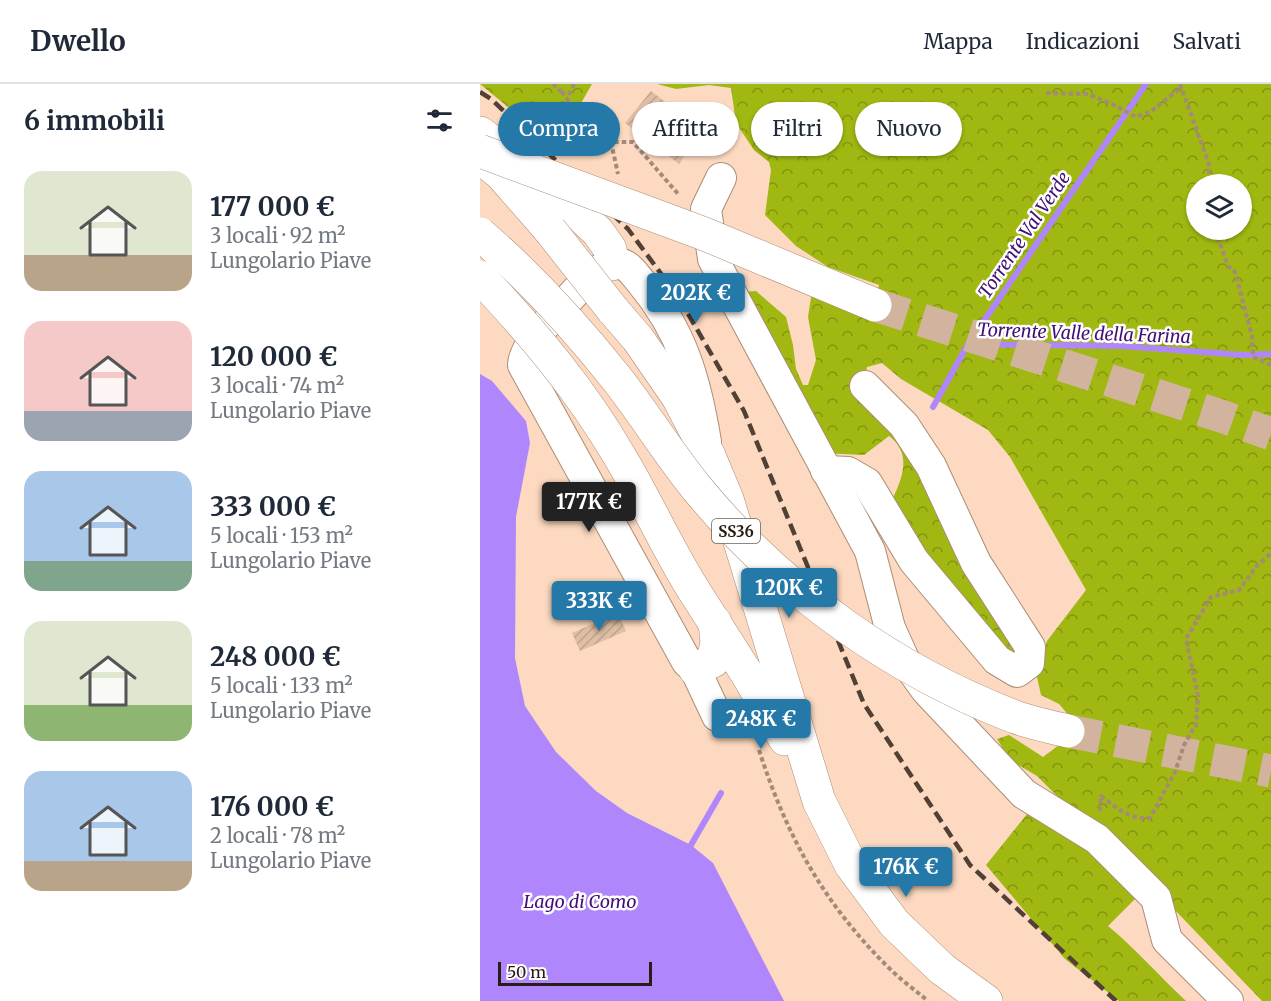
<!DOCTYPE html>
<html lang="it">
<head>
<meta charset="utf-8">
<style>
  :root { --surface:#fff; --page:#f2f2f3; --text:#1f2937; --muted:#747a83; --line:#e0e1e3; --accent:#2479a9 }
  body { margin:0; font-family:Merriweather,serif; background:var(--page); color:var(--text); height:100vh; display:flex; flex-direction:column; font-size:22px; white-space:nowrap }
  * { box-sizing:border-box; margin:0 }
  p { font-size:20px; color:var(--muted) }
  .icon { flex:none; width:33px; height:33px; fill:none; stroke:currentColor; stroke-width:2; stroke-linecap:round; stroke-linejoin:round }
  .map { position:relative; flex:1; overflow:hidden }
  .details { display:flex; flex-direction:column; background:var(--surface); width:480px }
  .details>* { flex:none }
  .banner { position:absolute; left:18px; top:18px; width:570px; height:54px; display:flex; gap:12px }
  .fabs { position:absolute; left:706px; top:90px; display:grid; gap:12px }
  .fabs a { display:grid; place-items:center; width:66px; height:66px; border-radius:50%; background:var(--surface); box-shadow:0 2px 4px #0004; font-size:30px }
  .scale { position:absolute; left:18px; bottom:15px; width:154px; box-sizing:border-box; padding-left:6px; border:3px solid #2a1e14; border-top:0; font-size:16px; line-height:21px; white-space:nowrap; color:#2a1e14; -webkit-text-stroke:4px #fff; paint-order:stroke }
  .price { position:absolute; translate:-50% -51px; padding:0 14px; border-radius:6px; background:var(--accent); color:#fff; font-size:20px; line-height:39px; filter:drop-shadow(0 2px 3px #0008) }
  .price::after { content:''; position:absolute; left:50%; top:36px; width:18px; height:14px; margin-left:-9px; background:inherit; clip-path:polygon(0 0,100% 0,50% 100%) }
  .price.selected { background:#222; color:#fff }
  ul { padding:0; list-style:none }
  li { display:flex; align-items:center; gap:18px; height:150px; padding:0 24px }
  li span { display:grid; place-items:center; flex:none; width:168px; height:120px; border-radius:18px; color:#555 }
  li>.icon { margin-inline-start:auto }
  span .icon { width:72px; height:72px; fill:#fffc; stroke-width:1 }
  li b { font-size:26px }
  h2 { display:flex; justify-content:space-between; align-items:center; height:72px; padding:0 24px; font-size:26px }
  .pill { padding:0 21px; border-radius:27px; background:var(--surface); box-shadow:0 2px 4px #0004; font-size:21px; line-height:54px }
  .pill.selected { background:var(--accent); color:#fff }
  header { display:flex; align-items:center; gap:36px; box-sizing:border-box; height:84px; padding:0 30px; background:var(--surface); border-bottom:2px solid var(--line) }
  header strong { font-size:28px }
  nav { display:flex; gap:33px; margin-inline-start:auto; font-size:21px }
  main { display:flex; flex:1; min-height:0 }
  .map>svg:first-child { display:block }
</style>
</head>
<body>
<header>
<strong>Dwello</strong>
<nav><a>Mappa</a><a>Indicazioni</a><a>Salvati</a></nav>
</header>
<main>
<section class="details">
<h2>6 immobili<svg class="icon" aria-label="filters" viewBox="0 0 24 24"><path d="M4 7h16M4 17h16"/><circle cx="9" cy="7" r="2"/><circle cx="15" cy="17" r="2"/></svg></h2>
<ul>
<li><span style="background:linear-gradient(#dfe7d0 70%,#b9a48a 0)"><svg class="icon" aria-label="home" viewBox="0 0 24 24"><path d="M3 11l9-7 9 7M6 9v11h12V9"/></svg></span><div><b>177 000 €</b><p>3 locali · 92 m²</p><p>Lungolario Piave</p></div></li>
<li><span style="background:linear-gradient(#f6c9c9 75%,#9aa5b1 0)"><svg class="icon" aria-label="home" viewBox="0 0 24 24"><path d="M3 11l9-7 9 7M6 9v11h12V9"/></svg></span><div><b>120 000 €</b><p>3 locali · 74 m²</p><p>Lungolario Piave</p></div></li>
<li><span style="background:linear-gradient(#a9c7e8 75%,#7fa58c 0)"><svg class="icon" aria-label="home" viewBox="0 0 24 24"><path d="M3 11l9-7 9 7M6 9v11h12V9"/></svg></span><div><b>333 000 €</b><p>5 locali · 153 m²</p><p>Lungolario Piave</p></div></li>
<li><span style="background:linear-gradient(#dfe7d0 70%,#8fb573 0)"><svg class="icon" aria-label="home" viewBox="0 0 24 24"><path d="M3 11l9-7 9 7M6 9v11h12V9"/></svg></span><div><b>248 000 €</b><p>5 locali · 133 m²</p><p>Lungolario Piave</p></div></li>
<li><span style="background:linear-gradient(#a9c7e8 75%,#b9a48a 0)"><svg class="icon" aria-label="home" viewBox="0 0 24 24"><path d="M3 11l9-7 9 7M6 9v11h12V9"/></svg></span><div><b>176 000 €</b><p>2 locali · 78 m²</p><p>Lungolario Piave</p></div></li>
</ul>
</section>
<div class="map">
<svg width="791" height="917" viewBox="0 0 791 917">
  <defs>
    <pattern id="forest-crowns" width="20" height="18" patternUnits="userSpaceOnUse" patternTransform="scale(1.5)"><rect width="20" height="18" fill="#a0b811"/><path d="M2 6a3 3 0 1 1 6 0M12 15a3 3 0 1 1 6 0" fill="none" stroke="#83950f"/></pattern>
    <pattern id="building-hatch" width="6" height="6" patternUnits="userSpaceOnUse" patternTransform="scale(1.5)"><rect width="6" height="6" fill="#dfbea5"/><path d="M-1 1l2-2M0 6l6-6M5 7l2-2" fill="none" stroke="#c0a38d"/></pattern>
  </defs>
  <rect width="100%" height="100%" fill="#fcd9c0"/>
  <!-- forest -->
  <g fill="url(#forest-crowns)" fill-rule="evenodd">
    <polygon points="0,0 112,0 92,35 86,35 68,56"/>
    <path d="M177,0h614v917h-9l-112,-117 -42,42c28,23 51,50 78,75h-67l-54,-42 -79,-94 46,-57 36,-1 -31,-31 -27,-16 -13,-21 12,-4 34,22 20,-15 8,-24 -12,-14 -18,-9 -4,-18 10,-36 39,-51 -76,-133 -22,-27 -87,-51 -19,-16 -15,4 -2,13 155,263 -10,21 -120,-160c11,-23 24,-49 -1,-68l-25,19 -42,-2 -80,-161 14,-1 30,26 7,28 3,24 7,16h5l8,-25 -8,-43 4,-26 63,8 4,-14 -51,-18 -32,-21 -31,-31 6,-45 -2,-8 -15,-12 -18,-27 -5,-35 -22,-3 -33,4zM717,100h45v46h-45z"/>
  </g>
  <!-- water -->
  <polygon fill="#b086fc" points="0,290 12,297 46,337 50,359 36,433 35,574 45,622 76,668 116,707 147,729 211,761 233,779 304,917 0,917"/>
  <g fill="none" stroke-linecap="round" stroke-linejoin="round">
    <!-- stream -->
    <g stroke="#b086fc" stroke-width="6">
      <polyline points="488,260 666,0"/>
      <polyline points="453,323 488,260 641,262 763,271 791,270"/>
      <polyline points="211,761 241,709"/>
    </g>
  </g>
  <!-- building -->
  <g fill="url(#building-hatch)">
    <polygon points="171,7 222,46 199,80 145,39"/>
    <polygon points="138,529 146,547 100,567 92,549"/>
  </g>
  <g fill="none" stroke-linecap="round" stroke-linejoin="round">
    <!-- highway-tunnel -->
    <g stroke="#d2b49e" stroke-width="33" stroke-dasharray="33 16" stroke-linecap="butt">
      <polyline points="395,221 741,332 791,350"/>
      <polyline points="588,647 791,687"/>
    </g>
    <defs>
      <g id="minor">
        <polyline points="241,94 226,125 233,175 390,467 410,544 424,575 446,606 544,710 617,755 676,814 687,856 748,917"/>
        <path d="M226,358c-10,-62 -24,-111 -65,-160 -7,-8 -12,-18 -24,-19 -17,0 -40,27 -50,38 -14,15 -43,44 -44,64l164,297 8,7 22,47"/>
        <polyline points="346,387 368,388 387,399 434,477 517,576 537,588 549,579 550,563 496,479 451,382 424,341 385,302"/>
      </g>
      <g id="major">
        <polyline points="229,372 247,415 339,717 371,781 414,839 462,885 506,917"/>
        <polyline points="267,590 305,655"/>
      </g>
      <g id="highway">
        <polyline points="0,49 67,100 118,148 130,165 132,180"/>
        <polyline points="0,73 21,90 70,146"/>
        <polyline points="133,226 158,255 198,313 229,372"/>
        <polyline points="213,505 267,590"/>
        <polyline points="215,585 233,577 237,559 235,538"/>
      </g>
    </defs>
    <!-- minor casing -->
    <use href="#minor" stroke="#ac8d75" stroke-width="32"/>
    <!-- major casing -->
    <use href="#major" stroke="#ac8d75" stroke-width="34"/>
    <!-- highway casing -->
    <use href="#highway" stroke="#ac8d75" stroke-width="34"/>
    <!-- path -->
    <g stroke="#a48a78" stroke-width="4" stroke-dasharray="4.5 3" stroke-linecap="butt">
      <polyline points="73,0 83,9"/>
      <polyline points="94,0 90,9 83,9 107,43 131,58 153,58 199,111"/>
      <polyline points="700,0 729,80 729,100"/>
      <polyline points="566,9 608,10 632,20 656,33 670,28 702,3"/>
      <polyline points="131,58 138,90"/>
      <polyline points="735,146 748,182 755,188 772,252 773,273 791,281"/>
      <path d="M279,666c28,87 65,154 130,218 12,12 26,22 39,33"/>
      <path d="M620,727l1,-15c16,12 29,24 49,22l25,-46 9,-27 12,-21 2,-28 -12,-57 25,-42 28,-7 17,-23 14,-13 1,-3"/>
    </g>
    <!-- minor -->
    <use href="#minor" stroke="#fff" stroke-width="30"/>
    <!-- major -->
    <use href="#major" stroke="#fff" stroke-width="33"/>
    <!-- highway -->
    <use href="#highway" stroke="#fff" stroke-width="33"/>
    <!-- rail -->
    <polyline stroke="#514134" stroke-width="4.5" stroke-dasharray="12 6" stroke-linecap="butt" points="0,8 11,15 148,145 199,214 264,327 384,620 490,781 636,917"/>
    <defs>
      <g id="highway-bridge">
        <polyline points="0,67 222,149 395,221"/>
        <polyline points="70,146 133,226"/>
        <path d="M0,150c51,44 95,92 137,145 29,37 53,77 83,113 83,100 195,179 315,225 17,6 36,10 53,14"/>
        <path d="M0,193c53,56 101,113 140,180 26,43 46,89 73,132"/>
      </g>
    </defs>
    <!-- highway-bridge casing -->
    <use href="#highway-bridge" stroke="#ac8d75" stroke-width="34" stroke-linecap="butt"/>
    <!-- highway-bridge -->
    <use href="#highway-bridge" stroke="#fff" stroke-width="33"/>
  </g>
  <g text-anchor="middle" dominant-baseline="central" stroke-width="5" stroke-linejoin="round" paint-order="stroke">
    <!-- shield labels -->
    <rect fill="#fff" stroke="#6a625a" stroke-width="1.5" x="232" y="435" width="48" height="24" rx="4.5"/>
    <g font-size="15" font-weight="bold" fill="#2a1e14">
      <text x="256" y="447">SS36</text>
    </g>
    <!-- water labels -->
    <g font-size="18" font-style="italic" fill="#420e78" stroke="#fff">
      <text transform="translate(544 151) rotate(-56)">Torrente Val Verde</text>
      <text transform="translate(604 249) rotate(2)">Torrente Valle della Farina</text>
      <text x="100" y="817">Lago di Como</text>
    </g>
  </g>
</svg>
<div class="fabs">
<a><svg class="icon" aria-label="layers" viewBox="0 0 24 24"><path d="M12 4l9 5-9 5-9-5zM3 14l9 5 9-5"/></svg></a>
</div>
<div class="scale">50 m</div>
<b class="price" style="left:216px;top:240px">202K €</b>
<b class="price selected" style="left:109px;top:449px">177K €</b>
<b class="price" style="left:309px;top:535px">120K €</b>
<b class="price" style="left:119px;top:548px">333K €</b>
<b class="price" style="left:281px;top:666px">248K €</b>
<b class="price" style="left:426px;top:814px">176K €</b>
<div class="banner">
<a class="pill selected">Compra</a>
<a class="pill">Affitta</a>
<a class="pill">Filtri</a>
<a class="pill">Nuovo</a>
</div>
</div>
</main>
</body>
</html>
